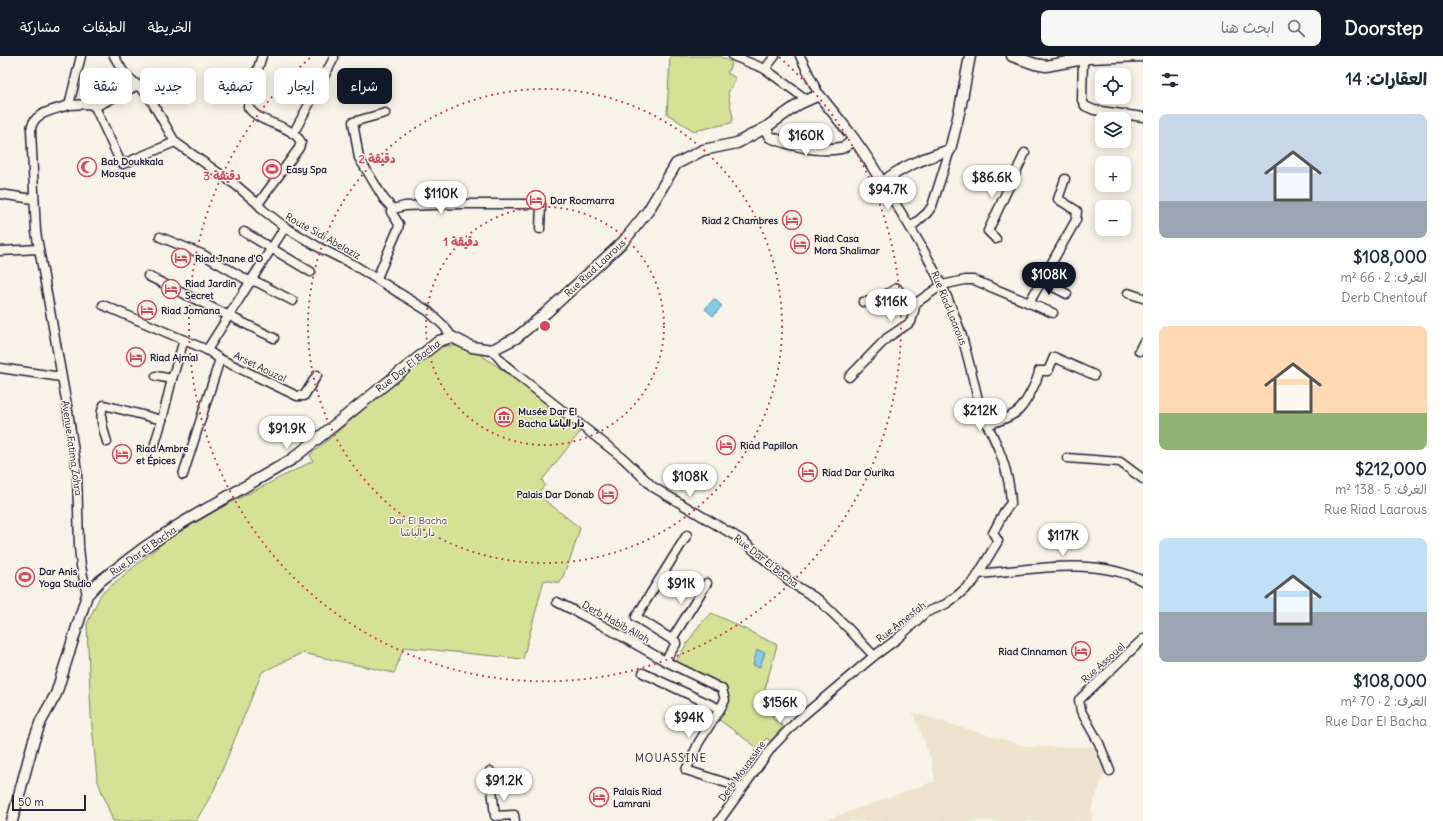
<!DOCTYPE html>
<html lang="ar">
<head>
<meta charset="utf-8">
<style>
  :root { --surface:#fff; --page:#f6f6f7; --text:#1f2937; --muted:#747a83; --accent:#111827 }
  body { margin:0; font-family:Delius,"Playpen Sans Arabic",sans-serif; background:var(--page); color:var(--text); direction:rtl; height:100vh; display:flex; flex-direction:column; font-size:15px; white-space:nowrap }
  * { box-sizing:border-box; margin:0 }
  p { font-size:13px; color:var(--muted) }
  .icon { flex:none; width:22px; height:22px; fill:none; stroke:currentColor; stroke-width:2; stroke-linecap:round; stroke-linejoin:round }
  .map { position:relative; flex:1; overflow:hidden; direction:ltr }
  .sheet { display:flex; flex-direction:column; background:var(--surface); width:300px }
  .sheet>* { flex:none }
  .top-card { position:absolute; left:12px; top:12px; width:380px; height:36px; direction:rtl; display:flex; gap:8px }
  .controls { position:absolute; left:1095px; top:12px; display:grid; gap:8px }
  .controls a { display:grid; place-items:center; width:36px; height:36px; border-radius:8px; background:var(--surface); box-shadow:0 2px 10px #0003; font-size:20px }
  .scale { position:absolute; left:12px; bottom:10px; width:74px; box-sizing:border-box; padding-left:4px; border:2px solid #22223b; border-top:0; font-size:11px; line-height:14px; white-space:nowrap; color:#22223b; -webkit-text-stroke:3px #f7f3e8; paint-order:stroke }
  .price { position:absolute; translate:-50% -34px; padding:0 9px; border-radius:14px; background:#fff; color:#222; font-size:13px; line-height:26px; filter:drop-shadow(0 1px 2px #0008) }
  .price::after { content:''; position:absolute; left:50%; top:24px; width:12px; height:9px; margin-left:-6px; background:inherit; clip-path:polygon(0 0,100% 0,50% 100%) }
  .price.current { background:var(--accent); color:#fff }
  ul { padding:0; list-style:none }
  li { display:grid; align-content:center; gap:8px; height:212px; padding:0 16px }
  li span { display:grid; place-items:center; height:124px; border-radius:8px; color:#555 }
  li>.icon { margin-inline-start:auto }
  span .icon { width:72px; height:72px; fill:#fffc; stroke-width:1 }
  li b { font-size:17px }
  h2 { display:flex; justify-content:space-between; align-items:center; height:48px; padding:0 16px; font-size:17px }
  .tag { padding:0 14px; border-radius:8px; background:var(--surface); box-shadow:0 2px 10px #0003; font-size:14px; line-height:36px }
  .tag.current { background:var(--accent); color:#fff }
  header { display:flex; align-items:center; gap:24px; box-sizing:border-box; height:56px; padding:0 20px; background:var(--accent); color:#fff }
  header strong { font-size:19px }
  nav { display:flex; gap:22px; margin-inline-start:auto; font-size:14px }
  .search { width:280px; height:36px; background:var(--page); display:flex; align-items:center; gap:10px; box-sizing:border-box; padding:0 14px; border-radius:8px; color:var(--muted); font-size:15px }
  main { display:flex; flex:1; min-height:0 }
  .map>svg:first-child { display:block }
</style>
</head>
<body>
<header>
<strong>Doorstep</strong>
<div class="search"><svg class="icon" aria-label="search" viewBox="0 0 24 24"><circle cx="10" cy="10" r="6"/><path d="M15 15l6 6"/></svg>ابحث هنا</div>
<nav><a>الخريطة</a><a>الطبقات</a><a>مشاركة</a></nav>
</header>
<main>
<section class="sheet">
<h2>العقارات: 14<svg class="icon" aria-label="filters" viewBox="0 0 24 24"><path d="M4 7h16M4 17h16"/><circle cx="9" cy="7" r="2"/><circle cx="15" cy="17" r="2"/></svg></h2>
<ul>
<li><span style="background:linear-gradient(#c9d6e8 70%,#9aa5b1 0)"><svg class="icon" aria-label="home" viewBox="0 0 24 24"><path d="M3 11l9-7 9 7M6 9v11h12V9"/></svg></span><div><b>$108,000</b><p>الغرف: 2 · 66 m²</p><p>Derb Chentouf</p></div></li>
<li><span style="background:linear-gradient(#ffd9b3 70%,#8fb573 0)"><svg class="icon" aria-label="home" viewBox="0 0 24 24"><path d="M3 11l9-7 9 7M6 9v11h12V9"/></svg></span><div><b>$212,000</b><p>الغرف: 5 · 138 m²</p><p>Rue Riad Laarous</p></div></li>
<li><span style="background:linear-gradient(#bfe0f5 60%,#9aa5b1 0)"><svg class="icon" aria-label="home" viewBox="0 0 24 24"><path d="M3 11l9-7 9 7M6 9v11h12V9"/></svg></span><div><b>$108,000</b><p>الغرف: 2 · 70 m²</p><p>Rue Dar El Bacha</p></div></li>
</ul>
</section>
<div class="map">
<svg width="1143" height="765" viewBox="0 0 1143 765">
  <rect width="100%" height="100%" fill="#f7f3e8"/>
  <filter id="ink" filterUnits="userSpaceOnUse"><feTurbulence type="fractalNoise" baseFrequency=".025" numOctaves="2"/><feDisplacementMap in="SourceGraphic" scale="8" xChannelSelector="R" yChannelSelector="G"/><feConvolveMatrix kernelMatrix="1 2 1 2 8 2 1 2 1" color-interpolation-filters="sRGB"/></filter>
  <g filter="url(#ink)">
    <!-- built -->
    <polygon fill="#ede2cc" points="913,657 1029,691 1101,691 1105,715 1091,754 1092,765 823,765 935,725 931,703"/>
    <!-- green -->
    <g fill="#d5e295" stroke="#7c8268">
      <polygon points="670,0 720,0 732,7 727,17 736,22 728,37 733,62 731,67 694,75 667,58"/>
      <polygon points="438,290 459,290 481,299 584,371 542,424 545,429 537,438 580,472 571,501 560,527 544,524 523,603 404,591 394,617 302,597 262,616 214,734 196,765 113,765 97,723 91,659 87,568 101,538 169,482 224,450 313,405 310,399"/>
      <polygon points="712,557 777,589 763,640 778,650 772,662 783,670 771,685 766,682 759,693 718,663 725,635 675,606 700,568"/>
    </g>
    <!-- water -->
    <g fill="#86cbe7" stroke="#5e87a2">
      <polygon points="714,243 722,250 713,260 705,253"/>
      <polygon points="757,594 765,596 760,611 753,609"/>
    </g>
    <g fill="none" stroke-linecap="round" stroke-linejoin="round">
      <defs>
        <g id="minor">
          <path d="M81,0l-12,49c-14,5 -37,7 -38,25l5,102 32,179 9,60 2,76 2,19 6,29"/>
          <polyline points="114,0 124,17 148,39 175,86 237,130 258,148 263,154 285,171 320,192 354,209 428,255 444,270 452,281"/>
          <polyline points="733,0 765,13 807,44"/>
          <polyline points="800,0 819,39"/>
          <polyline points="1083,3 1082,44 1085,50 1094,54 1143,61"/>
          <polyline points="765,13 775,0"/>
          <polyline points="69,49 89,48 95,51 120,105 123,108 175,86"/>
          <polyline points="95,51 138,29"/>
          <polyline points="385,57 353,66 359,102 384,143 393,153"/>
          <polyline points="293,78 334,2"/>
          <polyline points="0,138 33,143"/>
          <path d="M258,148l41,-56 2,-6c-11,-19 -41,-17 -53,-35l1,-11 13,-40"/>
          <polyline points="911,171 927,157 932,150 950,94"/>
          <polyline points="244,176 311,216"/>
          <polyline points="160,181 202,198 249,225 257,226 293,245"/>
          <polyline points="996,183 988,175 1025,97"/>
          <polyline points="0,195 39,193"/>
          <polyline points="148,220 274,282"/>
          <polyline points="377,222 398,173 399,168 391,156 393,153 405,150 459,148 541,148 540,173"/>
          <polyline points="1040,224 1067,238"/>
          <polyline points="1128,237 1143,242"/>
          <polyline points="863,246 875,245 897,232 913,253"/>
          <polyline points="1029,247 1076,164 1077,155 1058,143 1065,123"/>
          <polyline points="103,249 184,284"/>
          <polyline points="207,294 220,303 297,340 304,340 317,319"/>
          <polyline points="492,294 504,308 516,318 624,403 653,431 742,484 793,528 819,544 846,570 874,600"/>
          <polyline points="1139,295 1143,287"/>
          <polyline points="0,312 61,321"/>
          <polyline points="156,320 172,323 184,284 207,294 285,171"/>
          <polyline points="849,321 887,282 911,266 916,247 942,229 965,224 974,224 1053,257"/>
          <path d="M988,369c10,-4 23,-7 31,-15 7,-7 19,-30 20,-39h9l6,-14 40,18"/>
          <path d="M107,386c-3,-11 -9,-26 -3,-37l58,15 10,-41"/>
          <polyline points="154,391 162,364"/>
          <polyline points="1067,402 1120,406 1143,423"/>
          <polyline points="183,419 220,303"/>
          <path d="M978,518c52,-4 116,-18 165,7"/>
          <polyline points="557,546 600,568 665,605 722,633 725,644 720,653"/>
          <polyline points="672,583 707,527"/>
          <polyline points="665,605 676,588 676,586 636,561 687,479"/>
          <polyline points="643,617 720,653 699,686 686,714 742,732"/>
          <polyline points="490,715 495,760 514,759 515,765"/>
          <polyline points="1110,715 1099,687 1081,655 1079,644 1143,583"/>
          <path d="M719,765l53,-74 27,-28 75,-63 23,-17 28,-26 21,-9 12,-9 16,-14 24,-40 -5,-8 11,-21 7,-9c-1,-29 -14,-63 -29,-87 -7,-28 -13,-56 -21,-83 -18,-54 -48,-103 -79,-150"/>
        </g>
        <g id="tertiary">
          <polyline points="1012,0 1035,8 1046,10 1089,2 1143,0"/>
          <path d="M765,72l5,9c21,8 49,15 71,11 5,-1 10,-6 13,-9"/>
          <path d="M12,765l21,-78 8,-22 15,-27 31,-99 13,-14 45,-34 37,-24 109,-63 148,-119 13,-4 20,10 20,3 24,-12 31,-26 76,-70 25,-31 28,-47 27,-14 34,-7 28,-15 34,-24 20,-9c23,28 46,56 63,88 20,-17 43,-25 68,-33l10,-41 10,-53"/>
        </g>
      </defs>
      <!-- minor casing -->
      <use href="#minor" stroke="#22223b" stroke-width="11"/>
      <!-- tertiary casing -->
      <use href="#tertiary" stroke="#22223b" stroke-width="13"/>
      <!-- minor -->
      <use href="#minor" stroke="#f7f3e8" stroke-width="8"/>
      <!-- tertiary -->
      <use href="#tertiary" stroke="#f7f3e8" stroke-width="10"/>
    </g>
  </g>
  <!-- distance rings -->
  <g fill="none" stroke="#d1495b" stroke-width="2" stroke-dasharray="2 4">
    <circle cx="545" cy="270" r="119"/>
    <circle cx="545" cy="270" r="237"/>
    <path d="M779 1A356 356 0 1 1 311 1"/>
  </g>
  <!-- icons -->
  <defs>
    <symbol id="mosque-ring" viewBox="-11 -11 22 22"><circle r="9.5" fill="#f7f3e8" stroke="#d1495b" stroke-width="1.5"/><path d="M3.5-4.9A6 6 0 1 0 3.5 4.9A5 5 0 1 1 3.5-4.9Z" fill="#d1495b"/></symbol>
    <symbol id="stadium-ring" viewBox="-11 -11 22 22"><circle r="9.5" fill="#f7f3e8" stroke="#d1495b" stroke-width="1.5"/><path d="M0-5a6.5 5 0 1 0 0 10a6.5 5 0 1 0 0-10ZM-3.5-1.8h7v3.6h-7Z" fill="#d1495b"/></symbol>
    <symbol id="hotel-ring" viewBox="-11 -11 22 22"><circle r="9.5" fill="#f7f3e8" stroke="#d1495b" stroke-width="1.5"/><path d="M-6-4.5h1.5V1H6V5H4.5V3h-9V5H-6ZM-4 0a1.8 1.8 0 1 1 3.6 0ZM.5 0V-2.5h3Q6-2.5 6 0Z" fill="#d1495b"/></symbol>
    <symbol id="museum-ring" viewBox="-11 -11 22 22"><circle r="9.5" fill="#f7f3e8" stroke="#d1495b" stroke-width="1.5"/><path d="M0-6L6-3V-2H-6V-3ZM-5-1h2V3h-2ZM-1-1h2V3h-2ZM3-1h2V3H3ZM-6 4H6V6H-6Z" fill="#d1495b"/></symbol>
  </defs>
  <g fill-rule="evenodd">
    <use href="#mosque-ring" x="76" y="100" width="22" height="22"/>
    <use href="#stadium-ring" x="261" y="102" width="22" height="22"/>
    <use href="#hotel-ring" x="525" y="133" width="22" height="22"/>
    <use href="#hotel-ring" x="781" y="153" width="22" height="22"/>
    <use href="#hotel-ring" x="789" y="177" width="22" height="22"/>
    <use href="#hotel-ring" x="170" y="191" width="22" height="22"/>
    <use href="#hotel-ring" x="160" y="222" width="22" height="22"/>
    <use href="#hotel-ring" x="136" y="243" width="22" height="22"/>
    <use href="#hotel-ring" x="125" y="290" width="22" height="22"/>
    <use href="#museum-ring" x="493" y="350" width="22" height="22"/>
    <use href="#hotel-ring" x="715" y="378" width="22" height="22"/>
    <use href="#hotel-ring" x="111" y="387" width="22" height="22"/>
    <use href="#hotel-ring" x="797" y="405" width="22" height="22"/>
    <use href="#hotel-ring" x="597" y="427" width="22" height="22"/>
    <use href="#stadium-ring" x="14" y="510" width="22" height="22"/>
    <use href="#hotel-ring" x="1070" y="584" width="22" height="22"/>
    <use href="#hotel-ring" x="588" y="730" width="22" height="22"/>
  </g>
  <g text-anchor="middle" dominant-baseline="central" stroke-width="3" stroke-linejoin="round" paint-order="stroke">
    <!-- poi labels -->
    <g font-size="10" font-weight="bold" fill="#22223b" stroke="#f7f3e8" text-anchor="start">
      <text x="101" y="105">Bab Doukkala<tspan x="101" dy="12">Mosque</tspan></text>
      <text x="286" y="113">Easy Spa</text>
      <text x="550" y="144">Dar Rocmarra</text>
      <text x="778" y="164" text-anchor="end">Riad 2 Chambres</text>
      <text x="814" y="182">Riad Casa<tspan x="814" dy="12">Mora Shalimar</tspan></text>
      <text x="195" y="202">Riad Jnane d'O</text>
      <text x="185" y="227">Riad Jardin<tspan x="185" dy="12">Secret</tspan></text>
      <text x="161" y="254">Riad Jomana</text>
      <text x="150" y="301">Riad Ajmal</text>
      <text x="518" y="355">Musée Dar El<tspan x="518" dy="12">Bacha دار الباشا</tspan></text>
      <text x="740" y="389">Riad Papillon</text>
      <text x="136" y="392">Riad Ambre<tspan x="136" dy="12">et Épices</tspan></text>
      <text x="822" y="416">Riad Dar Ourika</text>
      <text x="594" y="438" text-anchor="end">Palais Dar Donab</text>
      <text x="39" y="515">Dar Anis<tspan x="39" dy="12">Yoga Studio</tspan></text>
      <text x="1067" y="595" text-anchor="end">Riad Cinnamon</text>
      <text x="613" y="735">Palais Riad<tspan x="613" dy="12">Lamrani</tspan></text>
    </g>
    <!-- street labels -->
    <g font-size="10" fill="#22223b" stroke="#f7f3e8">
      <text transform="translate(323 180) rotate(29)">Route Sidi Abelaziz</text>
      <text transform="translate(595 212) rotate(-43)">Rue Riad Laarous</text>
      <text transform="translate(949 252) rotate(68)">Rue Riad Laarous</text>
      <text transform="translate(408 310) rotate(-38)">Rue Dar El Bacha</text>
      <text transform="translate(260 311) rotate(26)">Arset Aouzal</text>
      <text transform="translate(72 392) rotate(82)">Avenue Fatima Zohra</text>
      <text transform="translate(143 495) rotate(-35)">Rue Dar El Bacha</text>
      <text transform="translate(766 505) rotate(38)">Rue Dar El Bacha</text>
      <text transform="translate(616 566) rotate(29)">Derb Habib Allah</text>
      <text transform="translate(901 566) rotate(-38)">Rue Amesfah</text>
      <text transform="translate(1103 607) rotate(-42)">Rue Assouel</text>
      <text transform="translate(742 715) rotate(-54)">Derb Mouassine</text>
    </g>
    <!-- park labels -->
    <g font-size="10" fill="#4f5252" stroke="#f7f3e8">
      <text x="418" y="464">Dar El Bacha<tspan x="418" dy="12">دار الباشا</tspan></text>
    </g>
    <!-- neighbourhood labels -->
    <g font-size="11" letter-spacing="1" fill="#22223b" stroke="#f7f3e8">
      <text x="671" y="702">MOUASSINE</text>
    </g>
  </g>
  <circle cx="545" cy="270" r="6" fill="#d1495b" stroke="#f7f3e8" stroke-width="2"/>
  <g font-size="12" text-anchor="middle" font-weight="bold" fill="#d1495b" stroke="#f7f3e8" stroke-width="3" stroke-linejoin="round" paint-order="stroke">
    <text x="377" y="107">2 دقيقة</text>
    <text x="222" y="124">3 دقيقة</text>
    <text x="461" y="190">1 دقيقة</text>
  </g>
</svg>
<div class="controls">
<a><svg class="icon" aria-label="locate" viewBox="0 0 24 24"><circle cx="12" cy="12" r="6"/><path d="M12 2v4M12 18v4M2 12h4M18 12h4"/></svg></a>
<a><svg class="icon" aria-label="layers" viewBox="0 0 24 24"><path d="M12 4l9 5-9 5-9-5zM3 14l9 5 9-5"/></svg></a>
<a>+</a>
<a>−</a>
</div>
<div class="scale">50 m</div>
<b class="price" style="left:806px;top:101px">$160K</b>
<b class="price" style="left:992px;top:143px">$86.6K</b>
<b class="price" style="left:888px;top:155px">$94.7K</b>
<b class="price" style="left:441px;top:159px">$110K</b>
<b class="price current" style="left:1049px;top:240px">$108K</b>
<b class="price" style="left:891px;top:267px">$116K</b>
<b class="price" style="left:980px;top:376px">$212K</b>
<b class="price" style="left:287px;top:394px">$91.9K</b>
<b class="price" style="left:690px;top:442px">$108K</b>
<b class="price" style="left:1063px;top:501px">$117K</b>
<b class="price" style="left:681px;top:549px">$91K</b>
<b class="price" style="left:780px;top:668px">$156K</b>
<b class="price" style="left:689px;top:683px">$94K</b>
<b class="price" style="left:504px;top:746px">$91.2K</b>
<div class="top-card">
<a class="tag current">شراء</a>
<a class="tag">إيجار</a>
<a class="tag">تصفية</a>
<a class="tag">جديد</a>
<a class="tag">شقة</a>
</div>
</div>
</main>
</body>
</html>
